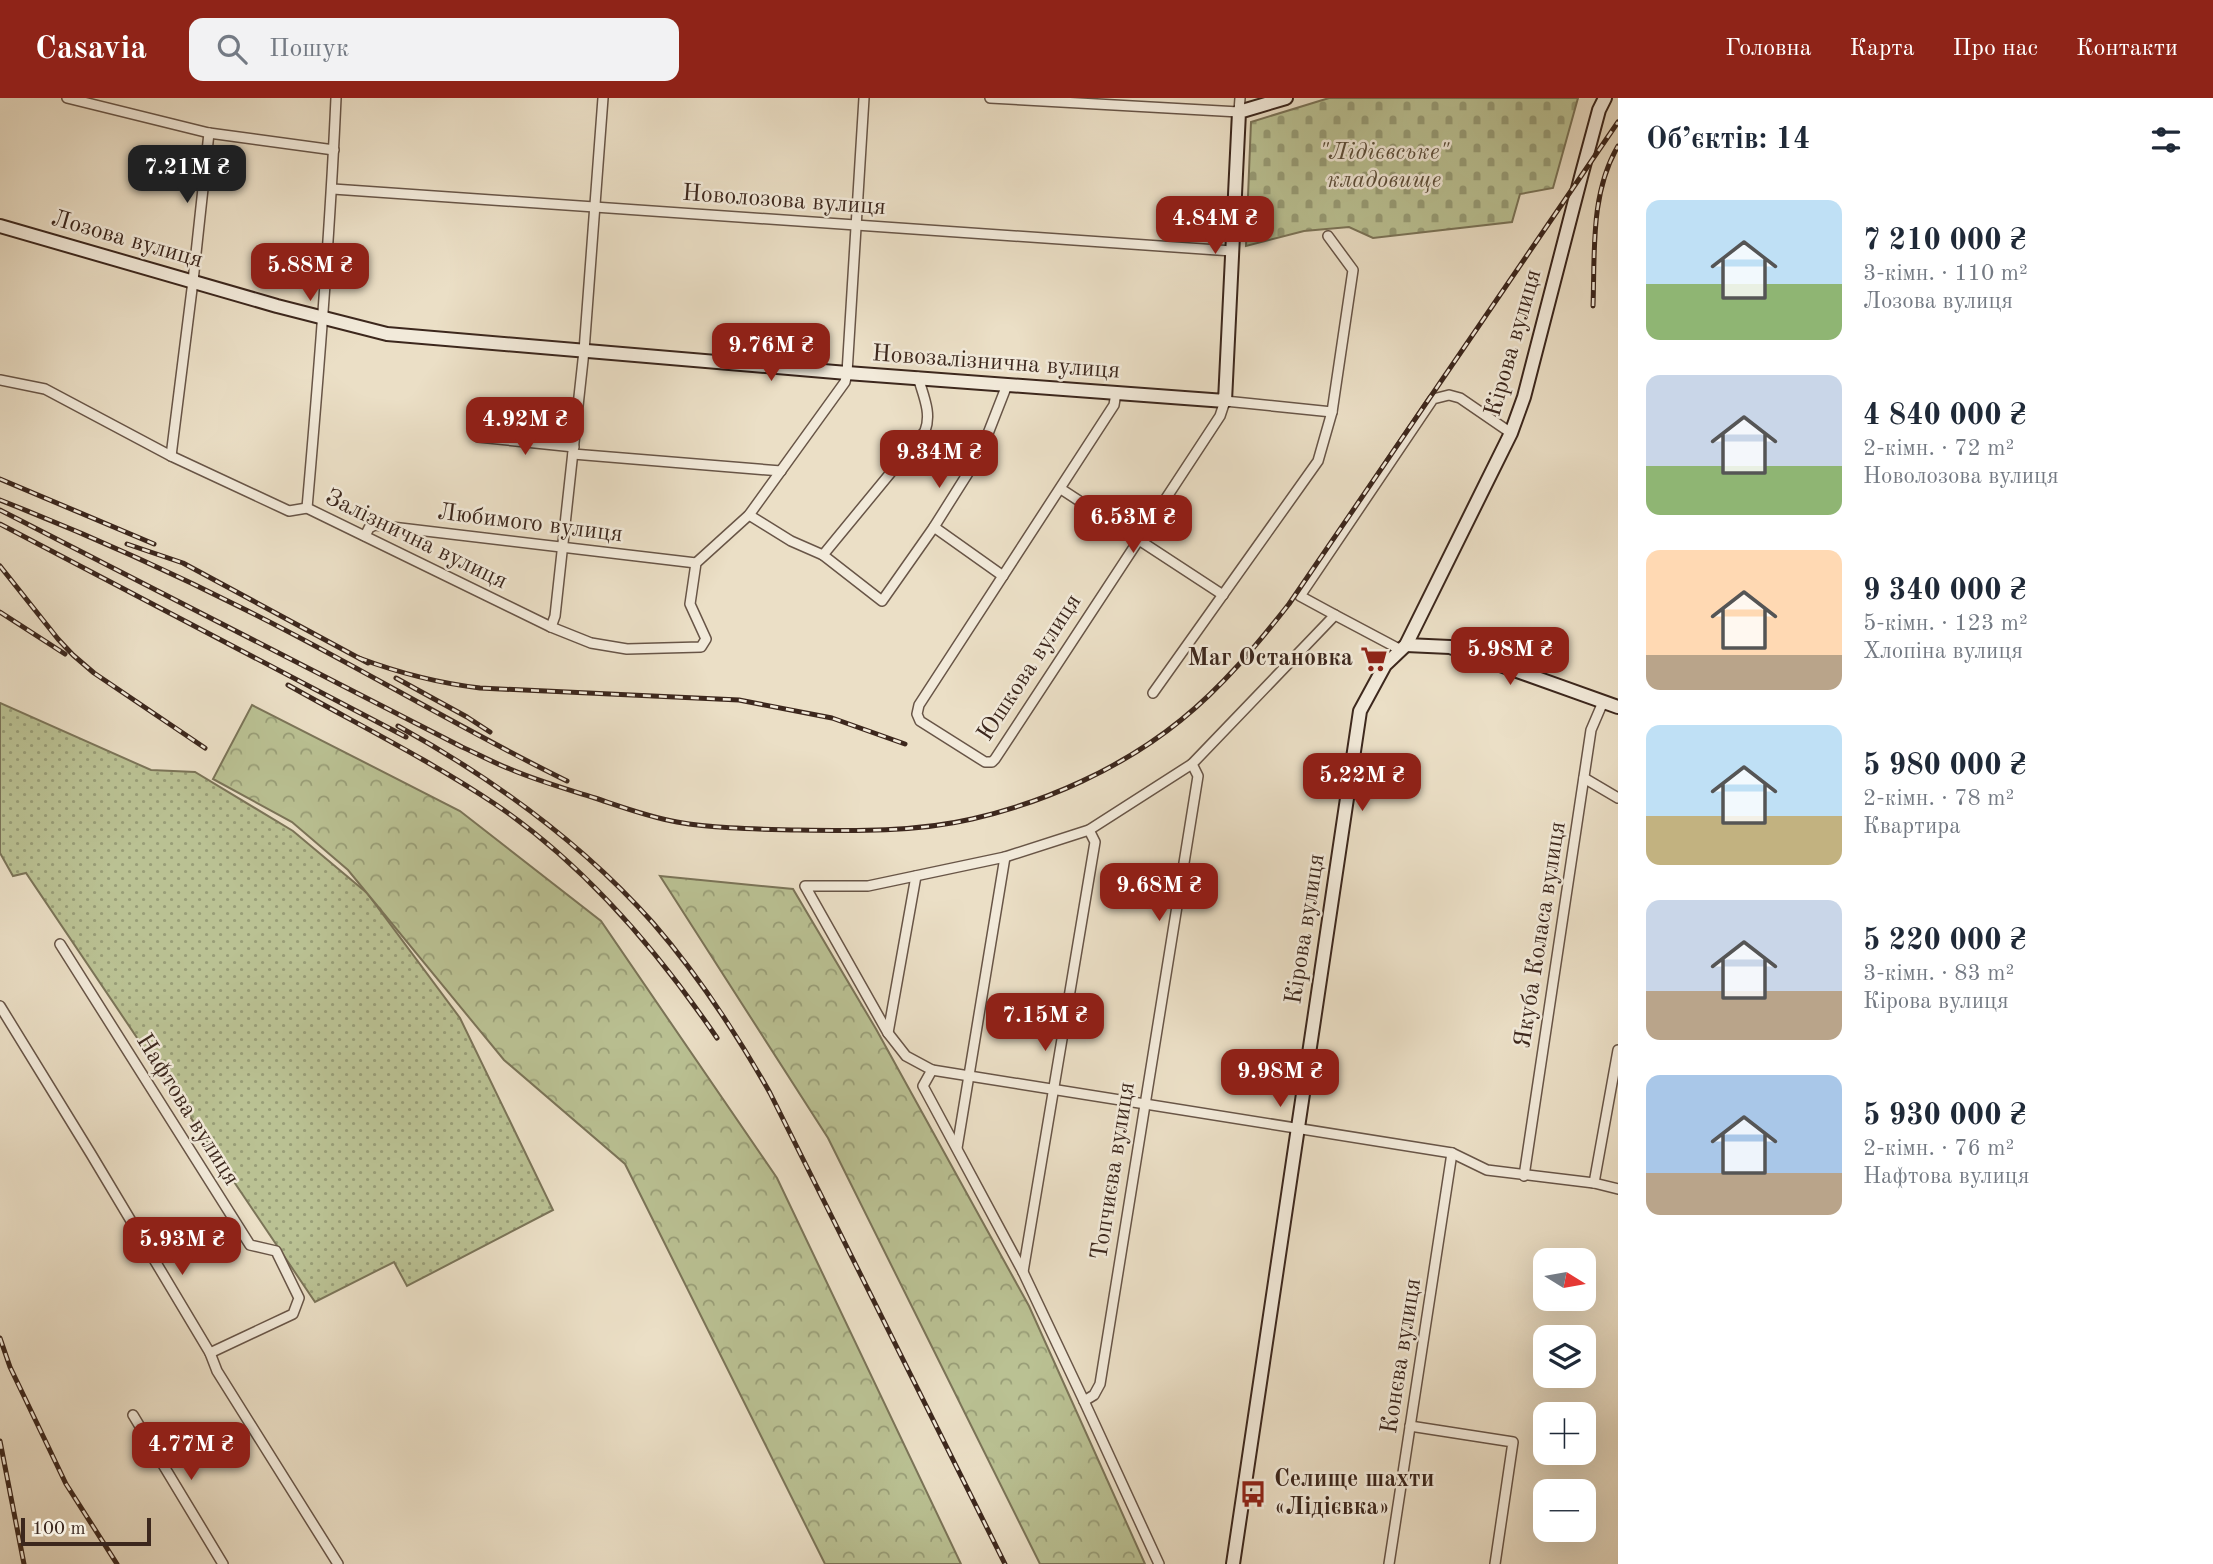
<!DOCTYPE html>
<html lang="uk">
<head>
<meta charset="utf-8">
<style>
  :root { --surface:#fff; --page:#f2f2f3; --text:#1f2937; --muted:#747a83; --accent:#8f2418 }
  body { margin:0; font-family:"Old Standard TT",serif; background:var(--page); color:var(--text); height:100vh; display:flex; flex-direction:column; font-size:26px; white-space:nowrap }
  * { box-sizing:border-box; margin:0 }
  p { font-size:23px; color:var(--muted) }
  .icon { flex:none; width:38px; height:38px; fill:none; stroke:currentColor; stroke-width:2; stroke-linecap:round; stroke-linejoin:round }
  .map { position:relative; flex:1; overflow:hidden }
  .details { display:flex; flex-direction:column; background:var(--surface); width:595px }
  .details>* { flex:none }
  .needle { width:46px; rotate:101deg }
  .controls { position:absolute; left:1533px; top:1150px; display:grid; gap:14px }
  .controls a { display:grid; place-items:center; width:63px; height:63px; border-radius:14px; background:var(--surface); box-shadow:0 7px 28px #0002; font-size:35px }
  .scale { position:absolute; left:21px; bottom:18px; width:130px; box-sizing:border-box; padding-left:7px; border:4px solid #3c271d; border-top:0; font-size:19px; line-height:24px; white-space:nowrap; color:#3c271d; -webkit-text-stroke:5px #f2eada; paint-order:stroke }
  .price { position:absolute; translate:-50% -60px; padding:0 16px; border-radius:14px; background:var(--accent); color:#fff; font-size:23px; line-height:46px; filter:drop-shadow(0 2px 4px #0008) }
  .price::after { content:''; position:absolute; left:50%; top:42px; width:21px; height:16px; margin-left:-10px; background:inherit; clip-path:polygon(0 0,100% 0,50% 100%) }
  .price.current { background:#222; color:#fff }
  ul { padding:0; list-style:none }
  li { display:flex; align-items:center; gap:21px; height:175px; padding:0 28px }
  li span { display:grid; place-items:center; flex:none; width:196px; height:140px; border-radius:14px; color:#555 }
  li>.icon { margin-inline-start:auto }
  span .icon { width:84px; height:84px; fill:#fffc; stroke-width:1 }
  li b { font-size:30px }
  h2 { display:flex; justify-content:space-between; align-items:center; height:84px; padding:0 28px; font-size:30px }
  header { display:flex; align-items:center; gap:42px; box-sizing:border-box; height:98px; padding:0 35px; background:var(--accent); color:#fff }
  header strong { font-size:33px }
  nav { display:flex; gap:38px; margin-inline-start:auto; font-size:24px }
  .search { width:490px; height:63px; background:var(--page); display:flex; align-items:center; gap:18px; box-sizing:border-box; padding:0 24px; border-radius:14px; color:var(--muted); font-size:26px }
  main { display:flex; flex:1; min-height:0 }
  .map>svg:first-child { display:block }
</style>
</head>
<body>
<header>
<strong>Casavia</strong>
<div class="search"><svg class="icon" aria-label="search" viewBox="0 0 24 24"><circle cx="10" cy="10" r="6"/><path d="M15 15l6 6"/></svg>Пошук</div>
<nav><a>Головна</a><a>Карта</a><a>Про нас</a><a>Контакти</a></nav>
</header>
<main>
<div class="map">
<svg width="1618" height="1466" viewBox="0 0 1618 1466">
  <defs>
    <pattern id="grass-dots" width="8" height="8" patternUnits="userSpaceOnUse" patternTransform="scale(1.75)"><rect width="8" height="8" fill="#bac193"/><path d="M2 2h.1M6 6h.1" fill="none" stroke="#989d77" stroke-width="1.8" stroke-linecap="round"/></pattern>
    <pattern id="forest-crowns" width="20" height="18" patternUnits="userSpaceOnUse" patternTransform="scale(1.75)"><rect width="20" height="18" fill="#bac193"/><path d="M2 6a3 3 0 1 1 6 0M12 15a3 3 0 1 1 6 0" fill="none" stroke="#989d77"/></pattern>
    <pattern id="cemetery-stones" width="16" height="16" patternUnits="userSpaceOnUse" patternTransform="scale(1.75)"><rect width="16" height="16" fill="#bac193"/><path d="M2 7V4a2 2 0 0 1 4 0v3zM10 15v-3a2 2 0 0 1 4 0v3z" fill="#989d77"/></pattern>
  </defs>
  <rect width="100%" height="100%" fill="#ebdfc6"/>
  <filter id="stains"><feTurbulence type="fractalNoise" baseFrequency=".00286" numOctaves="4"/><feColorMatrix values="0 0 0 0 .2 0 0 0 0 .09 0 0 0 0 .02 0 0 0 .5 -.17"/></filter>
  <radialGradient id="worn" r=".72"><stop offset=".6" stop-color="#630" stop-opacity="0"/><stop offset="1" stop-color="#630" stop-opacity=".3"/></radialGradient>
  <!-- grass -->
  <polygon fill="url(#grass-dots)" stroke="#7b7458" stroke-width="2" points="0,605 151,672 195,674 293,733 367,795 460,920 553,1112 407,1188 394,1164 315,1204 26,775 13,778 0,755"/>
  <!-- forest -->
  <g fill="url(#forest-crowns)" stroke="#7b7458" stroke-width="2">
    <polygon points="252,607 460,713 601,823 777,1080 961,1466 825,1466 625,1066 504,962 348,772 292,724 213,681"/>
    <polygon points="660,778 793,791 876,931 1029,1208 1145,1466 1040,1466 828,1040"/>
  </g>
  <!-- cemetery -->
  <polygon fill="url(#cemetery-stones)" stroke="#7b7458" stroke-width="2" points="1329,0 1578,0 1553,90 1520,96 1512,124 1373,140 1349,129 1304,133 1246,148 1251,24"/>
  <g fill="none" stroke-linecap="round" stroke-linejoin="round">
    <defs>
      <g id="street">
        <polyline points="67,0 209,35 334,52"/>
        <polyline points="990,0 1239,14 1240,0"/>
        <polyline points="333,91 1232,153"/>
        <polyline points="0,282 45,291 171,358 289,413 307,410 551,529 591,545 627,551 701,549 706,541 690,506 696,465 749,417 845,284 847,275 864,0"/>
        <polyline points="1116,295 1114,307 919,607 917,616 920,623 985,664 992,664 995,661 1220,318 1225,303 1332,314"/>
        <polyline points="478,339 574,349"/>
        <polyline points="573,356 781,373"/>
        <polyline points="171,358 193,183 209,35"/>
        <polyline points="1061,391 1223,497"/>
        <path d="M307,410c12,-136 23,-273 29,-410"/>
        <polyline points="749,417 791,443 823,457 882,503 934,429 980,356 1007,287"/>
        <polyline points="934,429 1003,478"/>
        <polyline points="365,438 369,430 375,427 696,465"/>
        <path d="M823,457l102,-124c7,-18 -2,-36 -7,-54"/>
        <polyline points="1335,517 1300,498 1433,301 1449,297 1460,300 1511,335"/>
        <polyline points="551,529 555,518 584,253 603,0"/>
        <polyline points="1153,595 1318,363 1332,314 1353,172 1328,138"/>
        <polyline points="1584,680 1618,700"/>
        <polyline points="60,846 250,1147 276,1153 299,1200 293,1216 210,1255"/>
        <polyline points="0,908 91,1056 210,1255 217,1273 338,1466"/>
        <polyline points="888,935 916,778"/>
        <polyline points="932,972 1452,1055 1487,1072 1594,1085 1618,1091"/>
        <polyline points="957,1050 1005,759"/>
        <polyline points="1524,1078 1591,632 1603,604"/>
        <polyline points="1594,1085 1618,952"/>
        <polyline points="1023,1174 1095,744 1089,732"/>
        <polyline points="1084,1303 1094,1297 1100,1286 1198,678 1192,666 1335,517 1401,552"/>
        <polyline points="133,1317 223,1466"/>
        <polyline points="1410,1328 1513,1344 1495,1466"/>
        <polyline points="1159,1466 1084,1303 1023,1174 923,988 932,972 906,958 888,935 805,788 868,788 1005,759 1089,732 1192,666"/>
        <polyline points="1389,1466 1452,1055"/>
      </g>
      <g id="secondary">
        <polyline points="0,128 277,208 387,236 847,275 1225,303 1239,14 1286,0"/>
        <polyline points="1406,547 1450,549 1618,609"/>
        <polyline points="1233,1466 1360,613 1385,567 1406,547 1511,335 1524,299 1582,75 1599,12 1605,0"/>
      </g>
    </defs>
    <!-- street casing -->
    <use href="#street" stroke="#685547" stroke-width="12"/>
    <!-- secondary casing -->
    <use href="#secondary" stroke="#3c271d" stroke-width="16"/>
    <!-- street -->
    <use href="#street" stroke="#f2eada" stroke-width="9"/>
    <!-- secondary -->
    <use href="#secondary" stroke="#f2eada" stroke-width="12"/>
    <defs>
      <g id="rail">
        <path d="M1593,208c2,-54 -3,-112 25,-160"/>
        <polyline points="0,381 154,446"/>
        <path d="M0,402c84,33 167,70 248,111 108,54 211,117 319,170"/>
        <path d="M0,412l462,237c16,7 32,16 48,22 28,12 57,20 85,29 27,9 54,19 82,24 40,7 81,7 121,8 58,1 118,2 174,-11 74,-17 150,-51 209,-99 42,-34 75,-74 108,-116l329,-482"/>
        <polyline points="0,426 406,639"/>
        <polyline points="127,446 183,465 368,565"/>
        <polyline points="0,468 58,541 73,557 94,575 205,650"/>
        <polyline points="0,514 65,556"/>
        <path d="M359,560c40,15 79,25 121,30l259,12 93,18 73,26"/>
        <polyline points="396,580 467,619 490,634"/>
        <path d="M288,587c69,39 141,75 207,119 89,60 162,146 222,234"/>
        <path d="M398,628c94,52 183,116 255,197 46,53 83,110 117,170l235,471"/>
        <polyline points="0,1240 10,1269 66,1386 117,1466"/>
        <polyline points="0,1343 24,1466"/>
      </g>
    </defs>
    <!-- rail casing -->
    <use href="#rail" stroke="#3c271d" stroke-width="5"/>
    <!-- rail -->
    <use href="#rail" stroke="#f2eada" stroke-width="2.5" stroke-dasharray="8" stroke-linecap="butt"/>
  </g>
  <!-- icons -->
  <defs>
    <symbol id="supermarket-bare" viewBox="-9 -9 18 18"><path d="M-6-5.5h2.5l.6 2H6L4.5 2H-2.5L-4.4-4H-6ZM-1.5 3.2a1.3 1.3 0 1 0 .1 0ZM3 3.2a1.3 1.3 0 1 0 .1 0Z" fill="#8f2418" stroke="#f2eada" stroke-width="2.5" paint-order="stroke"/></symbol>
    <symbol id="bus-bare" viewBox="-9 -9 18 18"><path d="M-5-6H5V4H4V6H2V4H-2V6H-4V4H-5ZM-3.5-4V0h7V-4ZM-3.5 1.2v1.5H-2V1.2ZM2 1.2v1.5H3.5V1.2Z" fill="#8f2418" stroke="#f2eada" stroke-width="2.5" paint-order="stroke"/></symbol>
  </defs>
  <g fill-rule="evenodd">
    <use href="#supermarket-bare" x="1355" y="542" width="38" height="38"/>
    <use href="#bus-bare" x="1234" y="1377" width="38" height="38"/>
  </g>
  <g text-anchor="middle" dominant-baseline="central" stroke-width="5" stroke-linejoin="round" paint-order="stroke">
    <!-- park labels -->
    <g font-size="24" font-style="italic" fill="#5c4e3a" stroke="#f2eada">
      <text x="1384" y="55">"Лідієвське"<tspan x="1384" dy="28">кладовище</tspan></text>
    </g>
    <!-- street labels -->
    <g font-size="24" fill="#3c271d" stroke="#f2eada">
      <text transform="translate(784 103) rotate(4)">Новолозова вулиця</text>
      <text transform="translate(127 142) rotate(16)">Лозова вулиця</text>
      <text transform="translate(1514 245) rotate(-74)">Кірова вулиця</text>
      <text transform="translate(996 265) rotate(4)">Новозалізнична вулиця</text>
      <text transform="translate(530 426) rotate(7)">Любимого вулиця</text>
      <text transform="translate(416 442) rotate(26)">Залізнична вулиця</text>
      <text transform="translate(1030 570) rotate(-57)">Юшкова вулиця</text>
      <text transform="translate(1306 831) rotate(-81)">Кірова вулиця</text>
      <text transform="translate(1541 837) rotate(-81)">Якуба Коласа вулиця</text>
      <text transform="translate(187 1012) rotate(58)">Нафтова вулиця</text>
      <text transform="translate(1114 1073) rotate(-81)">Топчиєва вулиця</text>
      <text transform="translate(1402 1258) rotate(-81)">Конєва вулиця</text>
    </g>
    <!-- poi labels -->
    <g font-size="24" font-weight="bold" fill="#3c271d" stroke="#f2eada" text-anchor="end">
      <text x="1353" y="561">Маг Остановка</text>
      <text x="1274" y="1382" text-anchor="start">Селище шахти<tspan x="1274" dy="28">«Лідієвка»</tspan></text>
    </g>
  </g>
  <rect width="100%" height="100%" filter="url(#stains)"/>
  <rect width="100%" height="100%" fill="url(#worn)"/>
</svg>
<div class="controls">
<a><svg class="needle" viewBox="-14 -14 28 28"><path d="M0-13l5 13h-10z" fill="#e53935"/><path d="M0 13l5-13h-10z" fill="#747a83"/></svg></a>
<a><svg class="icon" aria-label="layers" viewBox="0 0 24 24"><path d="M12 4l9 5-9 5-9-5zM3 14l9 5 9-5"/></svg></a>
<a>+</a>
<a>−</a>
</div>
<div class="scale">100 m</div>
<b class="price current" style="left:187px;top:107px">7.21M ₴</b>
<b class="price" style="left:1215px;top:158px">4.84M ₴</b>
<b class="price" style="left:310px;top:205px">5.88M ₴</b>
<b class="price" style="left:771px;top:285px">9.76M ₴</b>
<b class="price" style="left:525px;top:359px">4.92M ₴</b>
<b class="price" style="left:939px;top:392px">9.34M ₴</b>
<b class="price" style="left:1133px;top:457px">6.53M ₴</b>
<b class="price" style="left:1510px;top:589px">5.98M ₴</b>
<b class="price" style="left:1362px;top:715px">5.22M ₴</b>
<b class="price" style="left:1159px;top:825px">9.68M ₴</b>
<b class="price" style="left:1045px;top:955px">7.15M ₴</b>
<b class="price" style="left:1280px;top:1011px">9.98M ₴</b>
<b class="price" style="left:182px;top:1179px">5.93M ₴</b>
<b class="price" style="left:191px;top:1384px">4.77M ₴</b>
</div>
<section class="details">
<h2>Об’єктів: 14<svg class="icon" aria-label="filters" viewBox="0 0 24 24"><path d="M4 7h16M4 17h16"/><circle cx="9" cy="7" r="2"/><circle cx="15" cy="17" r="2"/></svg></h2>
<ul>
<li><span style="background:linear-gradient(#bfe0f5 60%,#8fb573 0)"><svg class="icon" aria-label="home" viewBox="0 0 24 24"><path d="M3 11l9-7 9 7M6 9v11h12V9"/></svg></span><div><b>7 210 000 ₴</b><p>3-кімн. · 110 m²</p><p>Лозова вулиця</p></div></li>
<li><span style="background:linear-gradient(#c9d6e8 65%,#8fb573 0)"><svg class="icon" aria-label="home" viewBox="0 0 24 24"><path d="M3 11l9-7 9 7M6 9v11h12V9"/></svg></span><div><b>4 840 000 ₴</b><p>2-кімн. · 72 m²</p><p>Новолозова вулиця</p></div></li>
<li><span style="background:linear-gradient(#ffd9b3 75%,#b9a48a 0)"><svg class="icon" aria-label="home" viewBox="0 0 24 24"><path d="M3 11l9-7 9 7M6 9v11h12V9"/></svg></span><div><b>9 340 000 ₴</b><p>5-кімн. · 123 m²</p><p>Хлопіна вулиця</p></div></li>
<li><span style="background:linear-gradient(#bfe0f5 65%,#c2b280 0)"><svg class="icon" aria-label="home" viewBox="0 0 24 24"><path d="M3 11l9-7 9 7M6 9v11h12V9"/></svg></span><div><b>5 980 000 ₴</b><p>2-кімн. · 78 m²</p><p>Квартира</p></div></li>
<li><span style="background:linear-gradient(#c9d6e8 65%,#b9a48a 0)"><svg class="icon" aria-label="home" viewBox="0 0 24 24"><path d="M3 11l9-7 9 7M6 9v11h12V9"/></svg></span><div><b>5 220 000 ₴</b><p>3-кімн. · 83 m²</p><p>Кірова вулиця</p></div></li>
<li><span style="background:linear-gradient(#a9c7e8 70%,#b9a48a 0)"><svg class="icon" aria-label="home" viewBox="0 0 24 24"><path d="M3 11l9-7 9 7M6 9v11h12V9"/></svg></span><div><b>5 930 000 ₴</b><p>2-кімн. · 76 m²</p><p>Нафтова вулиця</p></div></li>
</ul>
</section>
</main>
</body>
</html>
